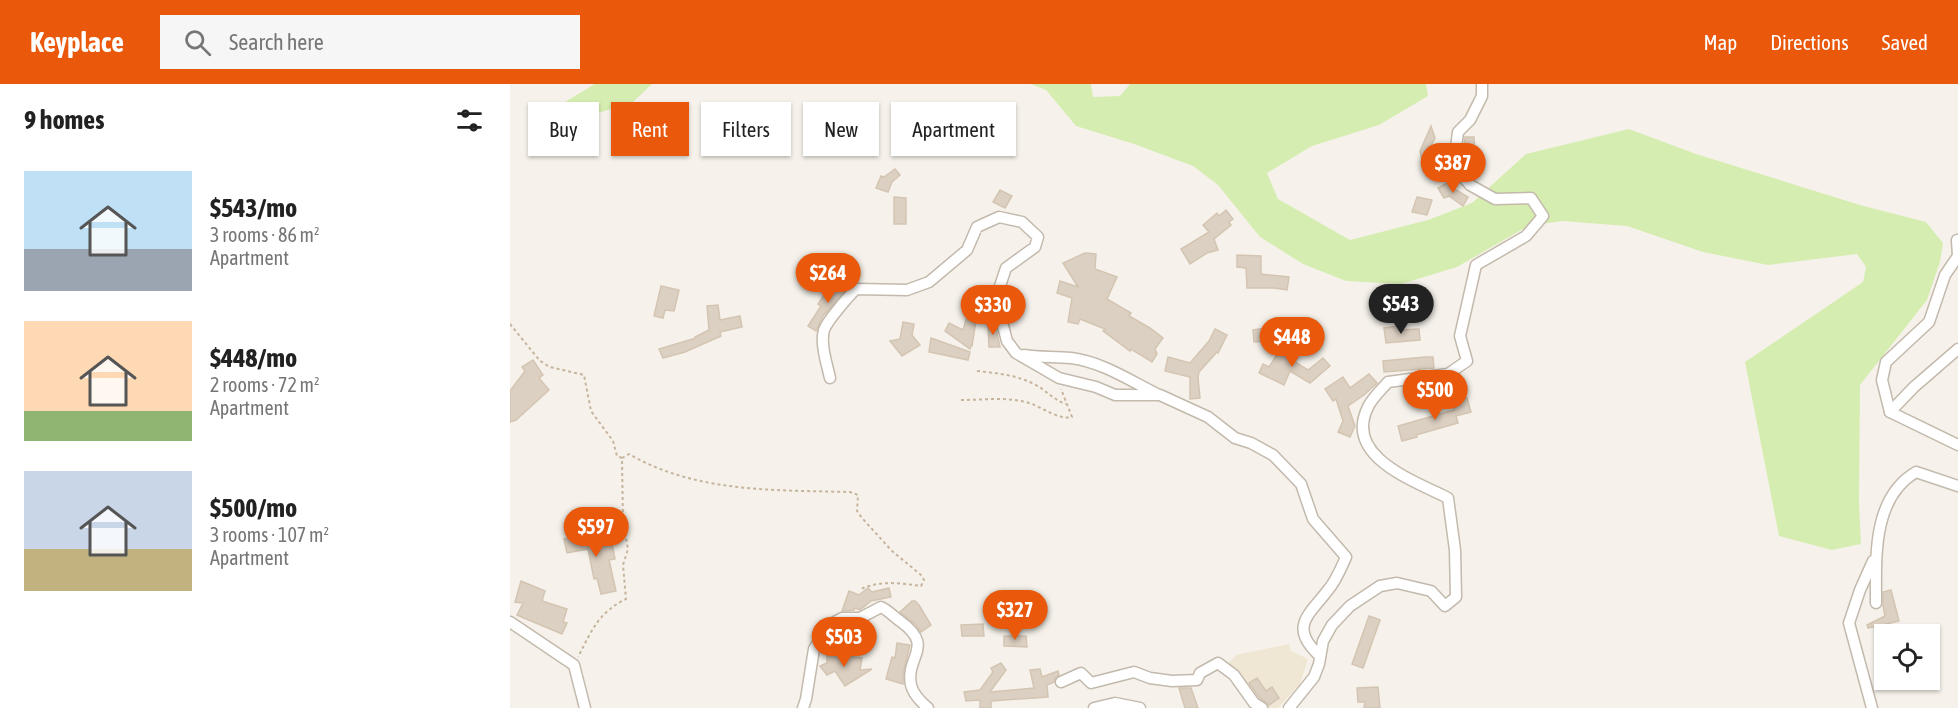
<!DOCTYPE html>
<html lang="en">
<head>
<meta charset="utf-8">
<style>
  :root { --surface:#fff; --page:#f6f6f6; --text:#222; --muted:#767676; --accent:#ea580c }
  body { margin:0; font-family:"Asap Condensed",sans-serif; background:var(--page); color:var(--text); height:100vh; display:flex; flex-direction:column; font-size:22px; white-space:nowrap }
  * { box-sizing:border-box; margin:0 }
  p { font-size:20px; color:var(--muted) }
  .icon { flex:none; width:33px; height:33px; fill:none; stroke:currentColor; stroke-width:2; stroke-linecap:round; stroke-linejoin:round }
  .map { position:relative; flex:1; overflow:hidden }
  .drawer { display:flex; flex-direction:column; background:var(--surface); width:510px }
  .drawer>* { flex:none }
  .banner { position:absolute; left:18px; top:18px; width:570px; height:54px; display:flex; gap:12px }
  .buttons { position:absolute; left:1364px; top:540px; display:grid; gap:12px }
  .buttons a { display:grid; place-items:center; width:66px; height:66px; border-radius:0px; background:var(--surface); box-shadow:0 2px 4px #0004; font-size:30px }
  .price { position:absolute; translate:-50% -51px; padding:0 14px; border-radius:21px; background:var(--accent); color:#fff; font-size:20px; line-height:39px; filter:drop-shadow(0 2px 3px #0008) }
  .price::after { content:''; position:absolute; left:50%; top:36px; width:18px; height:14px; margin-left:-9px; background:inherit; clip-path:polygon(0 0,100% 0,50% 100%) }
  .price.active { background:#222; color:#fff }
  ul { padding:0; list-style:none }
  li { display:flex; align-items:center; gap:18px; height:150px; padding:0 24px }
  li span { display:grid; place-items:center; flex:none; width:168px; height:120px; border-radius:0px; color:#555 }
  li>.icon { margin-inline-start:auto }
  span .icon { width:72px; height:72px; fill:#fffc; stroke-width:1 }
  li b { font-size:26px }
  h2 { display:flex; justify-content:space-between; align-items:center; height:72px; padding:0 24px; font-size:26px }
  .pill { padding:0 21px; border-radius:0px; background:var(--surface); box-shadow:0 2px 4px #0004; font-size:21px; line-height:54px }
  .pill.active { background:var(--accent); color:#fff }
  header { display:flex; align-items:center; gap:36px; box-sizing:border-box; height:84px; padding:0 30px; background:var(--accent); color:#fff }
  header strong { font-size:28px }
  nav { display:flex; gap:33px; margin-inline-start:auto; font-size:21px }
  .search { width:420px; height:54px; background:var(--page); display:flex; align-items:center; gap:15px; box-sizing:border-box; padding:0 21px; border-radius:0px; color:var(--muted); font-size:22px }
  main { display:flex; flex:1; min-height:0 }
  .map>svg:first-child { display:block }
</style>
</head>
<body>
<header>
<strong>Keyplace</strong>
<div class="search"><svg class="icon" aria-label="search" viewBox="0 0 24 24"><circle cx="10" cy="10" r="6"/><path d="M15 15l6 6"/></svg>Search here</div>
<nav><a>Map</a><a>Directions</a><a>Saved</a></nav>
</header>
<main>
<section class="drawer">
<h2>9 homes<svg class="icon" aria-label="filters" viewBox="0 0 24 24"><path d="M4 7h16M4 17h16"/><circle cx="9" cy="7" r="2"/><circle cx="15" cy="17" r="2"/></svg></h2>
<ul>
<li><span style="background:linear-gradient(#bfe0f5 65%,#9aa5b1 0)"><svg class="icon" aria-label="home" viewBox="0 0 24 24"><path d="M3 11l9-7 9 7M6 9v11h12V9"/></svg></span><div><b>$543/mo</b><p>3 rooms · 86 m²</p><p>Apartment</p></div></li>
<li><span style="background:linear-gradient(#ffd9b3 75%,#8fb573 0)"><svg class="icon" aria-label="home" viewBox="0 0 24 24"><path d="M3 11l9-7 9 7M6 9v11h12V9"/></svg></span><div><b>$448/mo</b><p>2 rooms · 72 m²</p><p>Apartment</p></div></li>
<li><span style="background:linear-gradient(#c9d6e8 65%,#c2b280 0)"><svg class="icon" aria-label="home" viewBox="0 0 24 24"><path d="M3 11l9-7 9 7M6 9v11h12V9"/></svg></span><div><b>$500/mo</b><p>3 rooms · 107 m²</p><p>Apartment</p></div></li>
</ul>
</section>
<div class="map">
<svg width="1448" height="624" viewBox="0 0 1448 624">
  <rect width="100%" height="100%" fill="#f6f2eb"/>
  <!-- education -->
  <polygon fill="#f0e6d4" points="779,560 781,567 798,575 790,600 768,624 754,624 716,582 726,571"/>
  <!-- green -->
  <g fill="#d6edb1">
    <polygon points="85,0 142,0 122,19 63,36 45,24"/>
    <polygon points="521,0 581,0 583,13 610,12 620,0 916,0 918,12 869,41 802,62 757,89 768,115 840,156 918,136 962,119 1016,70 1119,45 1186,70 1350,121 1416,138 1433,159 1430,178 1417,216 1350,301 1349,419 1351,460 1322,466 1269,452 1235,278 1353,198 1356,183 1347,170 1258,181 1193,168 1117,142 1052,137 1018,142 947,183 891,200 836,197 793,180 750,153 708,101 683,82 624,60 566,42 536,6"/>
  </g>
  <!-- building -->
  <g fill="#dcd0c2" stroke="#d4c5b2" stroke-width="1.5">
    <polygon points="921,42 925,54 921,62 924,72 912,76 910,67"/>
    <polygon points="955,53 964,53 965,76 954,75"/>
    <polygon points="385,85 390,91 382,98 378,108 366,104 371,92 374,93"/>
    <polygon points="939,98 941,103 958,113 953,122 939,112 934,114 928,104"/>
    <polygon points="490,106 502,112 495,124 483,118"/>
    <polygon points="384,113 396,114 396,140 384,140"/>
    <polygon points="907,113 922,116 917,131 902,128"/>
    <polygon points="716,126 723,135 719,138 721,141 704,155 708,166 697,169 680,180 671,165 699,148 693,141 707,129 709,132"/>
    <polygon points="575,169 586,170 585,185 607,193 597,215 621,229 619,232 640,244 653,254 645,265 647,270 642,278 621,265 620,267 593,247 595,245 570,235 568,240 558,238 562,214 547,209 550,197 568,203 553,179"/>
    <polygon points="727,171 751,172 751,190 779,193 777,206 764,204 737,204 736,184 727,183"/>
    <polygon points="330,196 339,202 313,232 306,247 298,242 311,222 308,220 314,211 316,213"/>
    <polygon points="151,202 169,206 164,227 155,226 153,234 144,232"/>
    <polygon points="208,221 210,236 230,232 232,243 210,248 211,252 175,268 153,274 149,265 186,254 185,253 199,246 197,222"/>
    <polygon points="460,222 468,224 462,262 461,262 460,265 435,247 439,239 453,246"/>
    <polygon points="393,238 404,240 402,251 410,261 392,272 380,257 390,255"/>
    <polygon points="478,239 485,239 490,263 479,263"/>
    <polygon points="771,240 772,256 744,258 743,246 757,244 756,241"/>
    <polygon points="888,242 888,246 909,245 910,256 876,259 874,244"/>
    <polygon points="705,245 717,251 708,269 707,268 689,288 688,294 690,314 680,315 680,293 655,287 658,273 680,279 699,257"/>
    <polygon points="421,254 460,268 458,276 419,268"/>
    <polygon points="772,263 788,273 785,278 798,286 813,274 820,282 800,299 780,287 774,301 749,289 753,280 759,283"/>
    <polygon points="915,273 923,273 924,284 874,288 873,277"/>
    <polygon points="23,276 33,291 29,294 39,306 6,336 0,338 0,307 15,287 12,283"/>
    <polygon points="859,290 867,299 854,311 838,322 845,342 840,353 828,348 833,337 826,315 823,317 815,305 833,293 840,304"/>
    <polygon points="957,314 961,328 946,332 948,339 906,351 907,353 892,357 888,342 944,326 941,318"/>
    <polygon points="93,447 96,462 102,460 105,475 99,476 106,507 91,510 87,494 84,495 78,465 57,469 54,455"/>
    <polygon points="11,497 35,507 32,517 57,525 53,538 57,539 52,550 7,531 13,519 5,518"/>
    <polygon points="358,504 362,508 379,504 381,513 361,517 350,526 345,524 344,526 332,527 339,507 349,511"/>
    <polygon points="1381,506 1389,537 1376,540 1382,550 1372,550 1367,542 1358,544 1357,541 1375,532 1373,522 1373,508"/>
    <polygon points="402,517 405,517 409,521 421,541 411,548 406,541 390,528"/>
    <polygon points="859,532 870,536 853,584 842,580"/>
    <polygon points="473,540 474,552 452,552 451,541"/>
    <polygon points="494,552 516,552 517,563 494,562"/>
    <polygon points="387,559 400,561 393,590 393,600 376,595 382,573 385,574"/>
    <polygon points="317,570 352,574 350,586 362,585 335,602 325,587 317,591 310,582 317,579"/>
    <polygon points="491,579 496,586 480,608 524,604 520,586 530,585 532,593 548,587 549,591 545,594 544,598 537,601 538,613 481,617 481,624 470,624 470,616 456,617 454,608 470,606 483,588 481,584"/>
    <polygon points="747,594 756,607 762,603 769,614 759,621 749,613 739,599"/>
    <polygon points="868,603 870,624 854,624 855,618 848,618 847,604"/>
    <polygon points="669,604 681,604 688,624 675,624"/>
  </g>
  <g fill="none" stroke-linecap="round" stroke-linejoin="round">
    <defs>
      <g id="street">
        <polyline points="1448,265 1404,303 1380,328 1448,361"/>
        <path d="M514,271c16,3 31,1 47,3 31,4 58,22 86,36"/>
        <path d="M320,294c-3,-14 -10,-34 -6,-48 3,-9 24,-33 32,-41l51,1 22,-8 38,-32 10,-23 22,-10 23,5 16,15 -3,10 -29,21 -6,18 2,36 5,19 9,12 43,25 37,9 19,8h45l48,22 27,21 16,5 22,12 28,29 12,35 33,38c-5,11 -10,24 -18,33 -19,25 -40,37 -8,66"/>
        <polyline points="1380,328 1372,296 1376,278 1419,238 1435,191 1448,172 1447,156"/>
        <path d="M1366,519c0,-46 -4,-105 40,-131l42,14"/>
        <polyline points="0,538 64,581 75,624"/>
        <polyline points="551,598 571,589 581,599 624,588 640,594 662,597 687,596 690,589 708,579 724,591 744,619 752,624"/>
        <path d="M293,624l3,-9 8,-50 9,-14 10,-12 9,-5h18l21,-11c7,3 13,10 19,14 36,26 5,35 11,64 2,9 10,17 17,23"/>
        <polyline points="584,624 605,619 630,624"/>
        <path d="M779,624l25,-31 5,-13 4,-23 9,-16 18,-19 30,-20 17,-3 34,8 14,15 11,-9 -1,-47 -7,-52c-33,-17 -105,-41 -80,-91 4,-9 14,-18 20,-25l60,-8 19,-13 -7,-25 16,-71 50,-29 17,-20 -12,-18 -36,1 -25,-14 -9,-11 -6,-18 3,-24 12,-12 12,-24v-12"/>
        <polyline points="1362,624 1339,539 1350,506 1363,477"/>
      </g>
    </defs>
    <!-- street casing -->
    <use href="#street" stroke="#c3b9ac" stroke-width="13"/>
    <!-- path -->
    <g stroke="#c6b49c" stroke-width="2" stroke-dasharray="3 3" stroke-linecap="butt">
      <path d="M0,240l30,37 10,6 34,8 7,36 22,30 4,15 5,2 1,64 5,27 -5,16 3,34c-28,14 -34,31 -48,58"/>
      <path d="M467,287c19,2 39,4 57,13 12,6 18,15 32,20"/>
      <path d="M451,316c24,0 49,-4 71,4 13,5 27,16 40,13l-11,-28"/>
      <path d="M112,374l7,-4c67,39 146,36 221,38l8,3 -1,16 5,7 30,33 29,24 3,5 -3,6c-21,-3 -42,-6 -62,4"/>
    </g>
    <!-- street -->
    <use href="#street" stroke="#fff" stroke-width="10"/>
  </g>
</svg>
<div class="buttons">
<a><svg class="icon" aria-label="locate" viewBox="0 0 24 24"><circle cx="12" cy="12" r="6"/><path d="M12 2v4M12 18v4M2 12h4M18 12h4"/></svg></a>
</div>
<b class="price" style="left:943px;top:110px">$387</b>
<b class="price" style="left:318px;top:220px">$264</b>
<b class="price active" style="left:891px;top:251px">$543</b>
<b class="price" style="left:483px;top:252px">$330</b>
<b class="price" style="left:782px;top:284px">$448</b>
<b class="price" style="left:925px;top:337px">$500</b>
<b class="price" style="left:86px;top:474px">$597</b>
<b class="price" style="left:505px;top:557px">$327</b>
<b class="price" style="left:334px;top:584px">$503</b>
<div class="banner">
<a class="pill">Buy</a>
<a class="pill active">Rent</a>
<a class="pill">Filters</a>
<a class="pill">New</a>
<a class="pill">Apartment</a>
</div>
</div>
</main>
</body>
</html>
